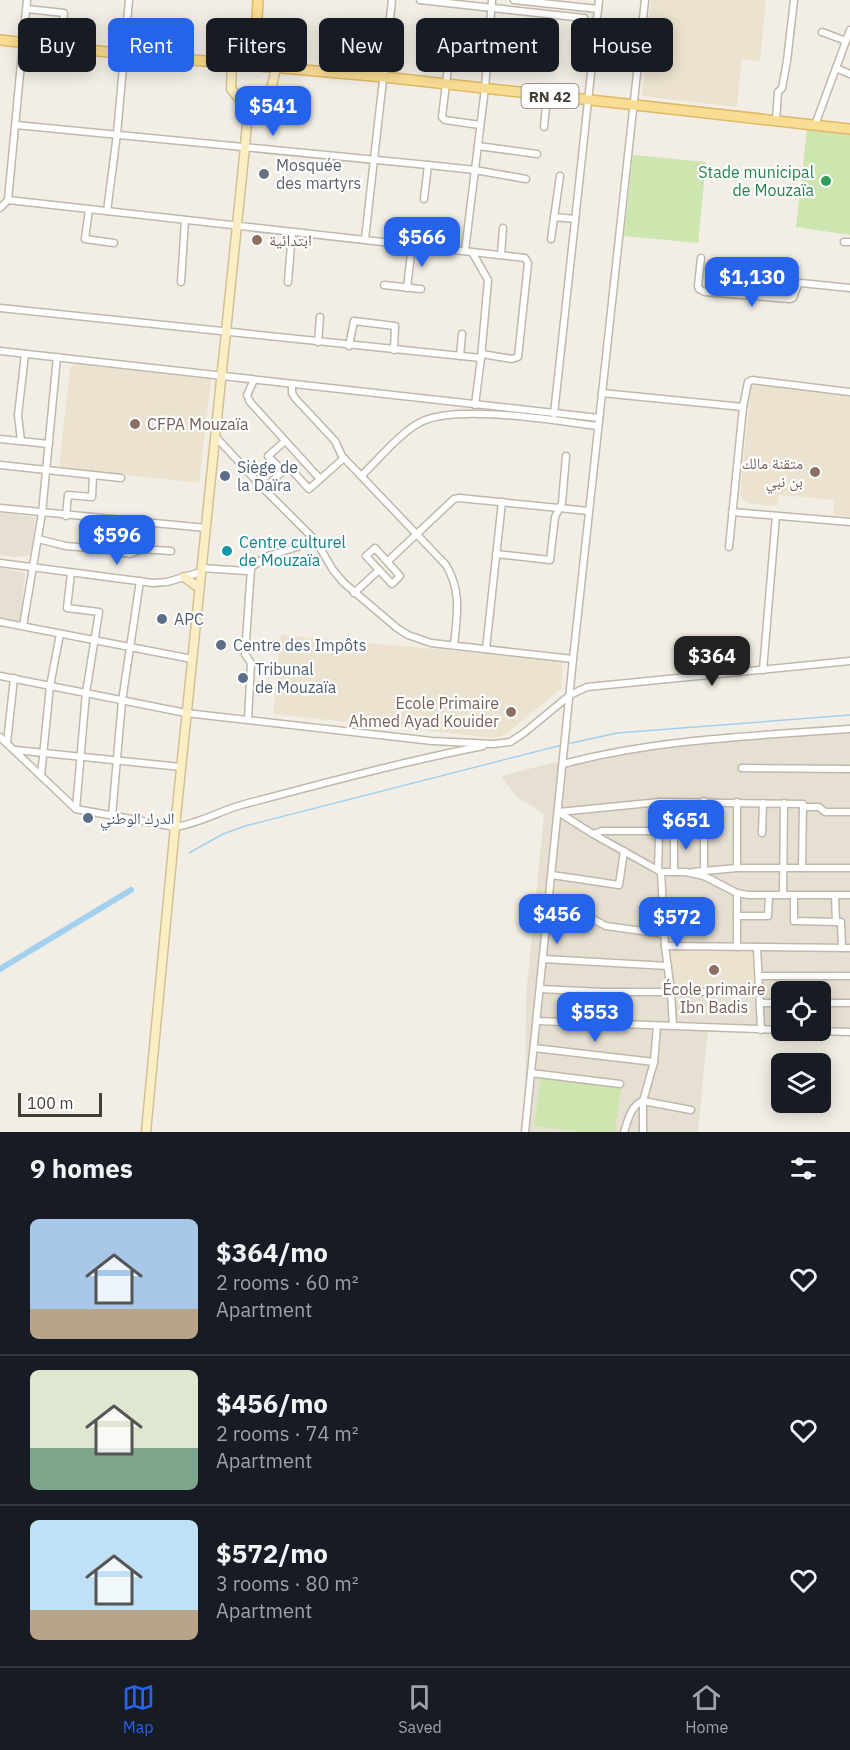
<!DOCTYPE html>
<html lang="en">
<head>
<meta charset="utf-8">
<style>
  :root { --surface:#171b24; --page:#242831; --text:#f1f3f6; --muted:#9ea1a6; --line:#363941; --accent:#2563eb }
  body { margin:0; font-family:"IBM Plex Sans","Noto Naskh Arabic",sans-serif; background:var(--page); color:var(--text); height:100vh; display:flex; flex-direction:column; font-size:22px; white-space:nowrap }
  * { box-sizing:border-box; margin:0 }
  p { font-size:20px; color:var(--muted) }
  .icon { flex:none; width:33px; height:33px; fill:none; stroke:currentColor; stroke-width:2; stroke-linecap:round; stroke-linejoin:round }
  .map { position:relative; height:1132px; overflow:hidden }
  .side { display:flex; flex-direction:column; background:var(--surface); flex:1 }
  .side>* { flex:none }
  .hud { position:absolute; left:18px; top:18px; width:814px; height:54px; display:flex; gap:12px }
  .tools { position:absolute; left:771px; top:981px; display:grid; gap:12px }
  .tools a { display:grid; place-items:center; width:60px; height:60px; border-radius:9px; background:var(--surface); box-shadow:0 3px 15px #0003; font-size:30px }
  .scale { position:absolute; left:18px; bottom:15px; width:84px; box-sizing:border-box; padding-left:6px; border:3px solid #443e35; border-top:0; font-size:16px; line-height:21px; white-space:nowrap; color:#443e35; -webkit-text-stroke:4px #fff; paint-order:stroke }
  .price { position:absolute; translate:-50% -51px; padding:0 14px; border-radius:12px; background:var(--accent); color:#fff; font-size:20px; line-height:39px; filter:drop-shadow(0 2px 3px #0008) }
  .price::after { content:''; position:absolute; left:50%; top:36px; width:18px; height:14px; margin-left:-9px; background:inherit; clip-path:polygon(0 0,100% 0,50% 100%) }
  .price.on { background:#222; color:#fff }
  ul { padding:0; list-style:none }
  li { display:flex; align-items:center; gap:18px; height:150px; padding:0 30px }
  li+li { border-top:2px solid var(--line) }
  li span { display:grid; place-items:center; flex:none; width:168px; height:120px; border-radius:9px; color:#555 }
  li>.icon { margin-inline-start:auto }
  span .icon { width:72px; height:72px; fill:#fffc; stroke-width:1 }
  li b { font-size:26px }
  h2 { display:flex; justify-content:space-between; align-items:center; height:72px; padding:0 30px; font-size:26px }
  .tag { padding:0 21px; border-radius:9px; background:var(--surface); box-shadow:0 3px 15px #0003; font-size:21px; line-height:54px }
  .tag.on { background:var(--accent); color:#fff }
  .tabs { display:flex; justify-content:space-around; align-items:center; height:84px; border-top:2px solid var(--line); background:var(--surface); font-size:16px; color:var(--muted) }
  .tabs a { display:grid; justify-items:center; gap:3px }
  .tabs .on { color:var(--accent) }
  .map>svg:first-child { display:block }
</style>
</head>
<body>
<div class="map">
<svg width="850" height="1132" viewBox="0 0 850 1132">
  <rect width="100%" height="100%" fill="#f2eee5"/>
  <!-- residential -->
  <g fill="#e6e0d3">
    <polygon points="0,513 35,517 31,555 16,557 0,555"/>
    <polygon points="0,568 25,573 20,623 0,618"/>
    <polygon points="850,726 850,1032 820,1030 820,992 782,992 781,1030 708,1028 698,1132 525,1132 526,997 544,814 517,797 501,776 607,749 697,737"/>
  </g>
  <!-- education -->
  <g fill="#ebe3cf">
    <polygon points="651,0 766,0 760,62 742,59 737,107 642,96"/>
    <polygon points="74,364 211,379 199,483 59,468 70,369"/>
    <polygon points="751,383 850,395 850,517 833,515 835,500 779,495 777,506 747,503 740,496"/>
    <polygon points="281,635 563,661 561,689 505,735 495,738 273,714"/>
    <polygon points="673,948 754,949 755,989 678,990 669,950"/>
  </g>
  <!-- green -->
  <g fill="#cde5af">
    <polygon points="807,130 850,135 850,235 796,227"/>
    <polygon points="633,155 706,162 698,243 624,236"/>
    <polygon points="541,1077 621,1088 615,1132 581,1132 534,1126"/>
  </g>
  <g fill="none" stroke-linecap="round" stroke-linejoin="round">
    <!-- stream -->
    <g stroke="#a3d0ed" stroke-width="1.5">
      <polyline points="567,744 617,733 850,715"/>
      <polyline points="189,853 223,834 245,826 562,745"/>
    </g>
    <!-- canal -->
    <polyline stroke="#a3d0ed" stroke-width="6" points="0,969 131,890"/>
    <defs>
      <g id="minor">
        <polyline points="27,0 8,200 525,258 528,263 518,357 512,359 482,354"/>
        <polyline points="420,0 584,18"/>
        <polyline points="514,0 598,9"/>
        <polyline points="27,9 64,13 61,47"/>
        <polyline points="822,32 846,41"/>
        <polyline points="836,68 850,74"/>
        <polyline points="776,121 778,92 782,88 787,61 794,0"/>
        <polyline points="16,125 428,165 475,170 526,179"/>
        <polyline points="480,125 445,120 442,117 450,50 453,48 487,53"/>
        <polyline points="815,125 850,30"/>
        <polyline points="544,127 547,95"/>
        <polyline points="478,146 537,154"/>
        <polyline points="424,199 428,165"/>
        <polyline points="0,208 8,200"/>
        <polyline points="89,209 85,239 114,243"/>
        <polyline points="107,211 117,134 129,0"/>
        <polyline points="554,217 575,219"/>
        <polyline points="365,239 392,0"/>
        <polyline points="551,239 560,176"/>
        <polyline points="844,242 850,242"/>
        <polyline points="465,251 485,88 492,0"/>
        <polyline points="501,255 503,228"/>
        <polyline points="701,258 698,286 699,289 705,292 790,299 793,298 798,285 801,283 850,288"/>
        <polyline points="181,282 185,220"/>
        <polyline points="288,282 292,232"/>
        <polyline points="384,285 421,289"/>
        <polyline points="407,288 412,245"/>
        <polyline points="0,308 481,358 488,280 472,252"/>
        <polyline points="318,342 320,317"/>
        <polyline points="349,346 354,321 395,326 394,350"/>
        <polyline points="0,351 599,418"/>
        <polyline points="460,356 462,334"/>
        <polyline points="254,380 247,395 250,402 320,479"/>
        <path d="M292,384v9l3,5 40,43 7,15 104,109c16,27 11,50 8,80"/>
        <polyline points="602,393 743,407"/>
        <polyline points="475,405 481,358"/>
        <polyline points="554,414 599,0"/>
        <polyline points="215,436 264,489 316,541 333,570 344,583 397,628 408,635 431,643 573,659"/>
        <polyline points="0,439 49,444"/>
        <polyline points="21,441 18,415 25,354"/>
        <polyline points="0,465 121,478"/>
        <polyline points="283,471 268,456 285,441"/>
        <path d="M361,476c16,-15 39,-43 58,-53 35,-20 137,-2 179,3"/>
        <polyline points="264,489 288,466 309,489 344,458"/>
        <polyline points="0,508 206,528"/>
        <polyline points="732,512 850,522"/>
        <polyline points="66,516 68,495 92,497 93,475"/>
        <polyline points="38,539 66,546 111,550 114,520"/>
        <polyline points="729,547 743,407 748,382 752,380 850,392"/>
        <polygon points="375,548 400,576 392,584 366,556"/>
        <polyline points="111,550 130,554 142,549 171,551"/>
        <polyline points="496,554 550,560 555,517 562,503 566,456"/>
        <polyline points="388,561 454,499 459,498 589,511"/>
        <polyline points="0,563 153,583 167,582 201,572"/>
        <polyline points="201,568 247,571 265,557 316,541"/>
        <polyline points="71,573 67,608 99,612 86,693 76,809"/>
        <polyline points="354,593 379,570"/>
        <polyline points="0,622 192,659"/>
        <polyline points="23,626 42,513 57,357"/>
        <polyline points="486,649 502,502"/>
        <polyline points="763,670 776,516"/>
        <polyline points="0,676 186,713 432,741 494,744 510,742 524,733 570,695 587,687 850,661"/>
        <polyline points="248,720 251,663 245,654 251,569"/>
        <path d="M0,737l76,72 99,18c24,-3 46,-17 70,-23 79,-21 157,-42 238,-58"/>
        <polyline points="7,743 14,678"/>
        <polyline points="15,750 181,767"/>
        <path d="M563,764c94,-25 191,-28 287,-35"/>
        <polyline points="742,768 850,769"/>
        <polyline points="41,776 50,686 60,634"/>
        <polyline points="737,802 737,868"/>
        <polyline points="803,807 819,807 825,812 850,812"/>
        <polyline points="558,812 593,834 661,872 686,872 704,876 737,893 748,895 850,895"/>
        <polyline points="559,812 660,802 803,804 802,868"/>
        <polyline points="112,816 122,701 140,581"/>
        <polyline points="674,831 674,872"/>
        <polyline points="762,833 763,803"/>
        <polyline points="593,834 602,831 704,831"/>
        <polyline points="658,870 660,802"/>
        <polyline points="704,870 704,801"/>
        <polyline points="661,872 665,946 671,992 673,1026"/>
        <polyline points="693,872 737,868 850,868"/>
        <polyline points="552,875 619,885 624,851"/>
        <polyline points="737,893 737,947"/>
        <polyline points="783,895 784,803"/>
        <polyline points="794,895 794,921 841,922 842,948"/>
        <polyline points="835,895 836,922"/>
        <polyline points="549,906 579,912 606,926 664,934"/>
        <polyline points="737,916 768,916 769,895"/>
        <polyline points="665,946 850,948"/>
        <polyline points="757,947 761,1030"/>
        <polyline points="543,959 668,966"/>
        <polyline points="760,976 850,976"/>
        <polyline points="540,989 603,992 761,992"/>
        <polyline points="761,1003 782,1003"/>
        <polyline points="820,1003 850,1003"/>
        <polyline points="537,1021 782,1030"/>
        <polyline points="782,1030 850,1032"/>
        <polyline points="534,1048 654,1062"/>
        <polyline points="531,1073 620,1084"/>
        <polyline points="525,1132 573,659 645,0"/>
        <path d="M624,1132c4,-12 7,-27 19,-31l11,-39 3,-36"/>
        <polyline points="643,1132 643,1101 691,1110"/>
      </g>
      <g id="secondary">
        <polyline points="248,110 270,94 276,68"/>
        <polyline points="184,577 199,588"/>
        <polyline points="146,1132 175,827 245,147 248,110 231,89 232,63"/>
      </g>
      <g id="primary">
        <polyline points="258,0 256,37 260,55"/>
        <polyline points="0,40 125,54 384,77 850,129"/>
        <circle cx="254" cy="56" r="5.5"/>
      </g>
    </defs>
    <!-- minor casing -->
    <use href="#minor" stroke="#c0b8ab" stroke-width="9"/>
    <!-- secondary casing -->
    <use href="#secondary" stroke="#d1c196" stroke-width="11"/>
    <!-- primary casing -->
    <use href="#primary" stroke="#dfb966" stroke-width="12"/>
    <!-- minor -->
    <use href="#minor" stroke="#fff" stroke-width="6"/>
    <!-- secondary -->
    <use href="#secondary" stroke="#fceec4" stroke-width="8"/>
    <!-- primary -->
    <use href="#primary" stroke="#fadd95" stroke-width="9"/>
  </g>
  <!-- markers -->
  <circle fill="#6b7280" stroke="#fff" stroke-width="2" cx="264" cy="174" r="6"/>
  <circle fill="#2e9e5b" stroke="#fff" stroke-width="2" cx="826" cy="181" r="6"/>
  <g fill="#8d6e63" stroke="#fff" stroke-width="2">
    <circle cx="257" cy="240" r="6"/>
    <circle cx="135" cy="424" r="6"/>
    <circle cx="815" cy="472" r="6"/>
    <circle cx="511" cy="712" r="6"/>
    <circle cx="714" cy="970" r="6"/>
  </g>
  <g fill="#5c6f8a" stroke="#fff" stroke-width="2">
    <circle cx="225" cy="476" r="6"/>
    <circle cx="162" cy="619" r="6"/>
    <circle cx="221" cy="645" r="6"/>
    <circle cx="243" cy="678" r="6"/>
    <circle cx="88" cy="818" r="6"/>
  </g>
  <circle fill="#0f9aa8" stroke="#fff" stroke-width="2" cx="227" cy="551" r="6"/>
  <g text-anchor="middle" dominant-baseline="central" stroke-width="4.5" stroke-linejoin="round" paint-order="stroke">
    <!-- shield labels -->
    <rect fill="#fff" stroke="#7c7872" stroke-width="1.5" x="521.5" y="84" width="57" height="24" rx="4.5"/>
    <g font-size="15" font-weight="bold" fill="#443e35">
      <text x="550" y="96">RN 42</text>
    </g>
    <!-- worship labels -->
    <g font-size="16" fill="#5b616d" stroke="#fff" text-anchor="start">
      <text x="276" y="165">Mosquée<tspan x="276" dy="18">des martyrs</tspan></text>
    </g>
    <!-- leisure labels -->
    <g font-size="16" fill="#27864d" stroke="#fff" text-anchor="end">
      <text x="814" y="172">Stade municipal<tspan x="814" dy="18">de Mouzaïa</tspan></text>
    </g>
    <!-- education labels -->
    <g font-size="16" fill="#785e54" stroke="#fff" text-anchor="start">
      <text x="269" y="240">ابتدائية</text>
      <text x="147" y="424">CFPA Mouzaïa</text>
      <text x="803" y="463" text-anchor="end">متقنة مالك<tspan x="803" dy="18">بن نبي</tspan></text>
      <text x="499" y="703" text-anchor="end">Ecole Primaire<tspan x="499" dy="18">Ahmed Ayad Kouider</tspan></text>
      <text x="714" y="989" text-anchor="middle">École primaire<tspan x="714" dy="18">Ibn Badis</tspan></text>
    </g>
    <!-- service labels -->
    <g font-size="16" fill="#4e5e75" stroke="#fff" text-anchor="start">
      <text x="237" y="467">Siège de<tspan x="237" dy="18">la Daïra</tspan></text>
      <text x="174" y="619">APC</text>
      <text x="233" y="645">Centre des Impôts</text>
      <text x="255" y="669">Tribunal<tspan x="255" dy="18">de Mouzaïa</tspan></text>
      <text x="100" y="818">الدرك الوطني</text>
    </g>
    <!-- culture labels -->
    <g font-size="16" fill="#0d838f" stroke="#fff" text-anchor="start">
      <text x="239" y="542">Centre culturel<tspan x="239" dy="18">de Mouzaïa</tspan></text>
    </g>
  </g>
</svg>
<div class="tools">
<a><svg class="icon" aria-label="locate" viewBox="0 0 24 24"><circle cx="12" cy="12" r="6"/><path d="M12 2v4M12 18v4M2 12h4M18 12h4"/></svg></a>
<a><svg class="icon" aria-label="layers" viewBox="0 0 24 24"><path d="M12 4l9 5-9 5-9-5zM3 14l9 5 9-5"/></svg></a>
</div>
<div class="scale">100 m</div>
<b class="price" style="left:273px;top:137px">$541</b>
<b class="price" style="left:422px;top:268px">$566</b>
<b class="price" style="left:752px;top:308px">$1,130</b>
<b class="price" style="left:117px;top:566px">$596</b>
<b class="price on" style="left:712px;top:687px">$364</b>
<b class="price" style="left:686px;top:851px">$651</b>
<b class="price" style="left:557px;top:945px">$456</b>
<b class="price" style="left:677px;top:948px">$572</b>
<b class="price" style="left:595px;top:1043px">$553</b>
<div class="hud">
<a class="tag">Buy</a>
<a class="tag on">Rent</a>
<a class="tag">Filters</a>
<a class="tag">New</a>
<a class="tag">Apartment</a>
<a class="tag">House</a>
</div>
</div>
<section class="side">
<h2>9 homes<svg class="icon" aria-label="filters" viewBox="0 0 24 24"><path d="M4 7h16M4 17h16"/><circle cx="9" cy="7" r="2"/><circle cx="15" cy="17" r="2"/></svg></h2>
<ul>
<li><span style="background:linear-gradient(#a9c7e8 75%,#b9a48a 0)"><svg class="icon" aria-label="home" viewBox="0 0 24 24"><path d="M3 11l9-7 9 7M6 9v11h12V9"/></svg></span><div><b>$364/mo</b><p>2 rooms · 60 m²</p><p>Apartment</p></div><svg class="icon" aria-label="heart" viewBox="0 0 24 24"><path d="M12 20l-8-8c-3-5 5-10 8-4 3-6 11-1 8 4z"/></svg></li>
<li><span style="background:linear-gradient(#dfe7d0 65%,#7fa58c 0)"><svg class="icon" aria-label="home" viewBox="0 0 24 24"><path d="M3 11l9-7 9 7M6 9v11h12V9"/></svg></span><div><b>$456/mo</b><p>2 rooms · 74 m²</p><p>Apartment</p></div><svg class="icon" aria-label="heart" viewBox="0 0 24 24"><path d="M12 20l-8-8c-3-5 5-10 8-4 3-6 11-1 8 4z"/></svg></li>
<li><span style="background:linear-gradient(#bfe0f5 75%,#b9a48a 0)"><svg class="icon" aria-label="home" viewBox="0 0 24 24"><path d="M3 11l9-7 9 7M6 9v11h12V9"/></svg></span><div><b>$572/mo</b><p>3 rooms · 80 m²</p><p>Apartment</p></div><svg class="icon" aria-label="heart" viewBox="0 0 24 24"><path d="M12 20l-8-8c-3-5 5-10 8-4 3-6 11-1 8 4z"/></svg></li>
</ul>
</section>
<nav class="tabs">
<a class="on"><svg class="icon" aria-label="map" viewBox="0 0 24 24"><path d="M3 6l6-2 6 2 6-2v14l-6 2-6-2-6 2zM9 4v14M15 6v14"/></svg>Map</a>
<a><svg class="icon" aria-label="saved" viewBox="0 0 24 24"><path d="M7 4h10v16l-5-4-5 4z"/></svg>Saved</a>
<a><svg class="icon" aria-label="home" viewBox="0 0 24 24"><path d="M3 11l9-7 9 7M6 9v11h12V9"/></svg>Home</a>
</nav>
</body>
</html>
